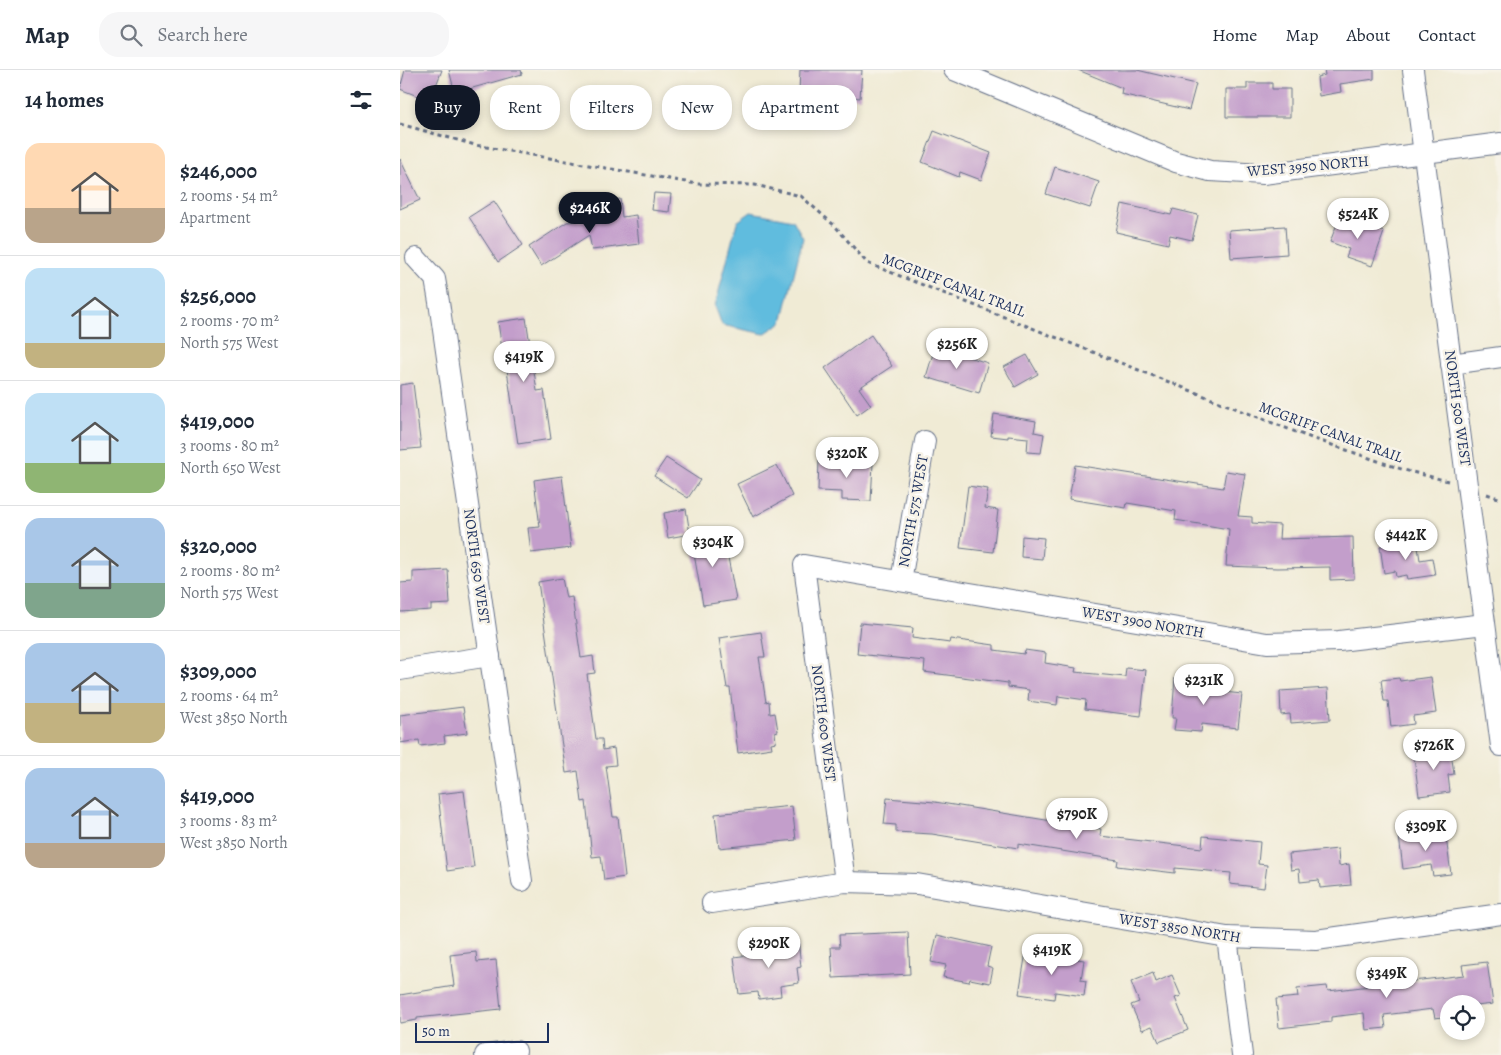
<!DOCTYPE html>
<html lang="en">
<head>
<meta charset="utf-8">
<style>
  :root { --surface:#fff; --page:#f6f6f7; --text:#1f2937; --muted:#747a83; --line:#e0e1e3; --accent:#111827 }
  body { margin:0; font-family:Alegreya,serif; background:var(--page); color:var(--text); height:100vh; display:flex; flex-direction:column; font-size:19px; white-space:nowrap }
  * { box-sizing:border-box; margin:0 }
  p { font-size:16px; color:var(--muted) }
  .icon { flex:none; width:28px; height:28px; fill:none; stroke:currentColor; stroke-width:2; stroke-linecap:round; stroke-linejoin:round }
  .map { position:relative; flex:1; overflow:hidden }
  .side { display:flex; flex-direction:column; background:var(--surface); width:400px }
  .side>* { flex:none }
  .hud { position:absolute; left:15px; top:15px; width:475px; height:45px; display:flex; gap:10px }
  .controls { position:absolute; left:1040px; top:925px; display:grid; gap:10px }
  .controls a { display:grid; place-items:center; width:45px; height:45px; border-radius:50%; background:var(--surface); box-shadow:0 2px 8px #0003; font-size:25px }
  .scale { position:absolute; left:15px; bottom:12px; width:134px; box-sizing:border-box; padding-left:5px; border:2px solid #1b2f5e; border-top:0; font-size:14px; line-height:18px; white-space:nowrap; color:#1b2f5e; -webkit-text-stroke:4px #f7f3e8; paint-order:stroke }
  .price { position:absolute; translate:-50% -42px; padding:0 11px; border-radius:18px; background:#fff; color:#222; font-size:16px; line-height:32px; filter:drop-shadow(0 1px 2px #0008) }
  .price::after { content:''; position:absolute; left:50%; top:30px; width:15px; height:11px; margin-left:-8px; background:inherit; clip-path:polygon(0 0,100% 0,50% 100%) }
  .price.on { background:var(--accent); color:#fff }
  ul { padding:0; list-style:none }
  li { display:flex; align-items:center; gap:15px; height:125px; padding:0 25px }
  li+li { border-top:1px solid var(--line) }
  li span { display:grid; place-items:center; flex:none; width:140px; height:100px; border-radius:15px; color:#555 }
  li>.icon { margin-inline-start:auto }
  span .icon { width:60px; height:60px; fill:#fffc; stroke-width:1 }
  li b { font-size:21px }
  h2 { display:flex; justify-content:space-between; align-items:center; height:60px; padding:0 25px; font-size:21px }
  .tag { padding:0 18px; border-radius:20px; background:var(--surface); box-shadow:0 2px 8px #0003; font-size:18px; line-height:45px }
  .tag.on { background:var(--accent); color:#fff }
  header { display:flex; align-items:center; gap:30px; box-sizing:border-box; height:70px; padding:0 25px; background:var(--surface); border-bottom:1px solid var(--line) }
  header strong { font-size:24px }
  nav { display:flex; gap:28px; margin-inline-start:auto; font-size:18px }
  .search { width:350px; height:45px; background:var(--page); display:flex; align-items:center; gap:12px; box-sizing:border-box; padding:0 18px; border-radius:20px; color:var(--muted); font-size:19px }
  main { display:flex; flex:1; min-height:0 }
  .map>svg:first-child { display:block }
</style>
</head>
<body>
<header>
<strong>Map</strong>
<div class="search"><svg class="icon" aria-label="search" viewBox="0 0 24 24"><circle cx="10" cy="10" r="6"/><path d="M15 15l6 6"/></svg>Search here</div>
<nav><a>Home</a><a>Map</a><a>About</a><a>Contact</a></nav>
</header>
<main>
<section class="side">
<h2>14 homes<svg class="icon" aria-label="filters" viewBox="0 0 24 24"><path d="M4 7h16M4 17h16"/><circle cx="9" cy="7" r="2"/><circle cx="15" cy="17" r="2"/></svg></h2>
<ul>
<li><span style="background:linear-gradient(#ffd9b3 65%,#b9a48a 0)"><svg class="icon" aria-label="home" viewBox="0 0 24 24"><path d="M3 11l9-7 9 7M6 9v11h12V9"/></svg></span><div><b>$246,000</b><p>2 rooms · 54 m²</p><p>Apartment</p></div></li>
<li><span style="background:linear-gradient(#bfe0f5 75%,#c2b280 0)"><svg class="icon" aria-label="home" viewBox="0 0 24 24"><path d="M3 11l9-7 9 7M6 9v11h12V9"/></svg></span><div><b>$256,000</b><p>2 rooms · 70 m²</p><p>North 575 West</p></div></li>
<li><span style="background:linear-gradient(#bfe0f5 70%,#8fb573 0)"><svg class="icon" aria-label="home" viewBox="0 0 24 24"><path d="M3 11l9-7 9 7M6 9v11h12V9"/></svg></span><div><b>$419,000</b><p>3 rooms · 80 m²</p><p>North 650 West</p></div></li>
<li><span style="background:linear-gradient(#a9c7e8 65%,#7fa58c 0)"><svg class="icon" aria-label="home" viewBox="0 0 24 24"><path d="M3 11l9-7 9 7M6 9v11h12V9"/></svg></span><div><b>$320,000</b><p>2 rooms · 80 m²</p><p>North 575 West</p></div></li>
<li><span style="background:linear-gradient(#a9c7e8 60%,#c2b280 0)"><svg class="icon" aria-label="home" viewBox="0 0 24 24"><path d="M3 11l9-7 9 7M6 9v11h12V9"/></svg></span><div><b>$309,000</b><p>2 rooms · 64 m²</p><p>West 3850 North</p></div></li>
<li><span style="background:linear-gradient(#a9c7e8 75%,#b9a48a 0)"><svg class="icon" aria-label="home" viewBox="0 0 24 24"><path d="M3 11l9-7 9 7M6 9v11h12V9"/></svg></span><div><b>$419,000</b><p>3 rooms · 83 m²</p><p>West 3850 North</p></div></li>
</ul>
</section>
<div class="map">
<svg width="1101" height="985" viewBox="0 0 1101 985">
  <rect width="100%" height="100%" fill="#f7f3e8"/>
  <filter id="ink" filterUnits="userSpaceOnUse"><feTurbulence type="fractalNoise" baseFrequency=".02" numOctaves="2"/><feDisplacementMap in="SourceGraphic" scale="10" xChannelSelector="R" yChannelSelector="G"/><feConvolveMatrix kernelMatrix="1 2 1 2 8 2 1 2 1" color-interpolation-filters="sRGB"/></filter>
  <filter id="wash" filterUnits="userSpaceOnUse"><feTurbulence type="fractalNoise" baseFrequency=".0096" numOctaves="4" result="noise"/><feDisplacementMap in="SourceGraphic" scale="20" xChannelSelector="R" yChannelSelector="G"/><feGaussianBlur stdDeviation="1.12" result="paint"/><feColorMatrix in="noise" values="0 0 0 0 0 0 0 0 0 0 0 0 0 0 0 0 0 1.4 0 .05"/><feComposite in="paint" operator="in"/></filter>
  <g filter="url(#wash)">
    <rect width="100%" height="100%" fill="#f0ebd5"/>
    <!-- water -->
    <polygon fill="#60bcde" stroke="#3e769e" points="351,142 393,150 403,168 382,252 364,264 322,255 315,236 337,152"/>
    <g id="blocks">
      <!-- building -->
      <g fill="#c39ecb">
        <polygon points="5,0 42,0 30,31 0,19"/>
        <polygon points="49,0 121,0 122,4 55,23"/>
        <polygon points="400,0 462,0 460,28 441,26 440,40 413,38 415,23 399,22"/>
        <polygon points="678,0 737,0 796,14 789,40 721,24 722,18"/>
        <polygon points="924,0 974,0 974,9 940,14 941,22 919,26 917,7 925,5"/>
        <polygon points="847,13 872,13 872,19 890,19 890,47 826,47 826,19 847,19"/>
        <polygon points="534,61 591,83 581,110 560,102 559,107 522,92"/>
        <polygon points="0,89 20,130 0,139"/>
        <polygon points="655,97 699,112 690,138 646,124"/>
        <polygon points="254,123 271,124 269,142 252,140"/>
        <polygon points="220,129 222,147 236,145 239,174 192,180 189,165 141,196 129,177 167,152 206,147 204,131"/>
        <polygon points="94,131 123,175 98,192 69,147"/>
        <polygon points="722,134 771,145 773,139 798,145 792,170 770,165 768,174 716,162"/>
        <polygon points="940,146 984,162 972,196 946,187 949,179 930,172"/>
        <polygon points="885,156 887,184 831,188 829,160"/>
        <polygon points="126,248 137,321 144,320 151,369 118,374 107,300 105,300 98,252"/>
        <polygon points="471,265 492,296 459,318 471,335 457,345 425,298"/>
        <polygon points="535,277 588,293 579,323 526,307"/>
        <polygon points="627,285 638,304 615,317 604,297"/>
        <polygon points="13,313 21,378 0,380 0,315"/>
        <polygon points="594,344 636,351 634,362 644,364 641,383 627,382 628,368 608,366 608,368 591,366"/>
        <polygon points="266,388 300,410 288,428 254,406"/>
        <polygon points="419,390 473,393 471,431 442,430 442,422 418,421"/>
        <polygon points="377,395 392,426 353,447 337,414"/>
        <polygon points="675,395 823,418 826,401 845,404 838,446 852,447 852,453 880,455 879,469 953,467 954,509 930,510 930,497 877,498 826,496 829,459 775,450 776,441 727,433 726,438 669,429"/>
        <polygon points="162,406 171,478 131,483 128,458 140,457 134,410"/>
        <polygon points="568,416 588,419 585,438 598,440 593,482 560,478"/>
        <polygon points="286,439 290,464 268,468 264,443"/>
        <polygon points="323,461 336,530 303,535 291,467"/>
        <polygon points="622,466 644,468 642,489 621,487"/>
        <polygon points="1017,471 1020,490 1032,488 1035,505 1007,509 1006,505 996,507 995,501 984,503 980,476"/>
        <polygon points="48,500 50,534 31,535 31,540 0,542 0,513 13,512 13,502"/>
        <polygon points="162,508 166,528 172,527 181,588 193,586 195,603 187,604 196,669 202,669 203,680 214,678 216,695 206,696 213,747 218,747 225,807 204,810 201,786 192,787 186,731 182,732 178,701 166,703 138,512"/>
        <polygon points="460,553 513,558 512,568 550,573 551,569 594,575 594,580 624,584 625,580 646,583 645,593 676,598 675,602 725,607 726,598 746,600 741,646 685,639 686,630 658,626 657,635 628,631 629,620 608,617 608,613 524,602 525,591 457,584"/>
        <polygon points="361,562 365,587 359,587 366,632 369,631 370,644 375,643 378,661 375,662 376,672 371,673 372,678 338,683 330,618 327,618 319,568"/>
        <polygon points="1031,607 1036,643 1013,646 1014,654 991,657 988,631 984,631 981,610 999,608 1000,611"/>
        <polygon points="775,608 807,611 806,620 842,624 838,658 802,654 801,662 774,660 776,648 772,648"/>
        <polygon points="928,618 930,650 891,653 890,644 881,645 880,621"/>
        <polygon points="63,637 67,663 44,666 45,673 20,676 19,670 0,673 0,645"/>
        <polygon points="1044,674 1045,683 1051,682 1054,704 1048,705 1050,722 1019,726 1014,687 1026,686 1025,677"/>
        <polygon points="64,721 74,797 47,801 38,724"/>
        <polygon points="487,728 535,732 701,759 700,766 802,778 803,766 860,772 858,794 867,795 864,818 830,814 831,803 775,798 775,803 717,796 718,790 618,774 618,778 532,764 496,762 496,755 484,754"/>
        <polygon points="392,736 396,770 319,778 315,744"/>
        <polygon points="1045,760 1051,804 1033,806 1031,795 1003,799 999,766"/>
        <polygon points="938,779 939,796 949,794 951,815 920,818 919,810 900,812 899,799 891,800 889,784"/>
        <polygon points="508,862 510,904 433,908 431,877 440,877 439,865"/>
        <polygon points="537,865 591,877 587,896 593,898 590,913 570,909 569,912 543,907 546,895 531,892"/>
        <polygon points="398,869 401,897 397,898 399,913 380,916 381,926 359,929 358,922 339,924 334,887 364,883 362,873"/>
        <polygon points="76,882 77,892 96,890 101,939 17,948 17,950 0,953 0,925 54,916 50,885"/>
        <polygon points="626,882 684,890 681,910 686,911 684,926 655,922 654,929 619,924"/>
        <polygon points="1087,892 1093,934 1076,936 1076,934 1049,934 1049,946 1035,948 1033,939 984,945 986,958 966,960 964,943 931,947 931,952 879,958 876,929 898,927 897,919 927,916 928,921 1064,905 1062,895"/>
        <polygon points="753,903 756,912 772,905 781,926 775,928 788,960 759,972 752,956 742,960 731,935 739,932 731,912"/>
      </g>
    </g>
  </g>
  <g filter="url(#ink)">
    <use href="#blocks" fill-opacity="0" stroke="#667188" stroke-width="1"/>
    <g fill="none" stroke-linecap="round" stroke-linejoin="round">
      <defs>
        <g id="minor">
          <polyline points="554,0 776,92 810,101 863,104 1101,73"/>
          <polyline points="1013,0 1101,676"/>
          <polyline points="16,188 35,209 39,232 122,811"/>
          <polyline points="1051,294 1101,287"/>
          <polyline points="501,511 525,371"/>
          <polyline points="0,600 90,586"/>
          <polyline points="445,812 404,495 867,573 939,571 1085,554"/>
          <polyline points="312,833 445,812 517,814 827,867 916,870 1101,844"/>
          <polyline points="827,867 842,985"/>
          <polyline points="85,985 116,981"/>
        </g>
      </defs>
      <!-- minor casing -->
      <use href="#minor" stroke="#667188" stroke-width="22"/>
      <!-- path -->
      <g stroke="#667188" stroke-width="3" stroke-dasharray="4 4" stroke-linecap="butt">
        <polyline points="0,54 75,75 297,114 355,115 401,126 435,156 467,193 906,366 1004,400 1048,411"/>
        <polyline points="1087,424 1101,429"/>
      </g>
      <!-- minor -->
      <use href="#minor" stroke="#fff" stroke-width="20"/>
    </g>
  </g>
  <g text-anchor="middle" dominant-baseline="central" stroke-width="5" stroke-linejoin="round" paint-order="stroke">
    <!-- street labels -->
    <g font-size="15" fill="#1b2f5e" stroke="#f7f3e8">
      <text transform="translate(908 96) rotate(-5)">WEST 3950 NORTH</text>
      <text transform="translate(554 215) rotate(21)">MCGRIFF CANAL TRAIL</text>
      <text transform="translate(1058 338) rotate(82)">NORTH 500 WEST</text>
      <text transform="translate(931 362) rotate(20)">MCGRIFF CANAL TRAIL</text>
      <text transform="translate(513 441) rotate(-80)">NORTH 575 WEST</text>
      <text transform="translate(77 496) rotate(82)">NORTH 650 WEST</text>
      <text transform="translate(743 552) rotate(10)">WEST 3900 NORTH</text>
      <text transform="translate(424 653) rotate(83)">NORTH 600 WEST</text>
      <text transform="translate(780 858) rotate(9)">WEST 3850 NORTH</text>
    </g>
  </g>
</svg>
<div class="controls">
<a><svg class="icon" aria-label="locate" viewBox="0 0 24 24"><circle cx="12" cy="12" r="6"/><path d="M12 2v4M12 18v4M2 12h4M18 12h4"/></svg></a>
</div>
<div class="scale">50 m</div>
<b class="price on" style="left:190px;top:164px">$246K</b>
<b class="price" style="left:958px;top:170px">$524K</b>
<b class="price" style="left:557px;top:300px">$256K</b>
<b class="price" style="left:124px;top:313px">$419K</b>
<b class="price" style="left:447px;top:409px">$320K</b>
<b class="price" style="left:1006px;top:491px">$442K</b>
<b class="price" style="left:313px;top:498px">$304K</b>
<b class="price" style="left:804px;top:636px">$231K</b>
<b class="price" style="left:1034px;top:701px">$726K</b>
<b class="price" style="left:677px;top:770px">$790K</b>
<b class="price" style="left:1026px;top:782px">$309K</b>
<b class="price" style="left:369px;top:899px">$290K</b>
<b class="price" style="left:652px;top:906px">$419K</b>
<b class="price" style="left:987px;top:929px">$349K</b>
<div class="hud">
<a class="tag on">Buy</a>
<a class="tag">Rent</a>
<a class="tag">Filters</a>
<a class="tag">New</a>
<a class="tag">Apartment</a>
</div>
</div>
</main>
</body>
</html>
